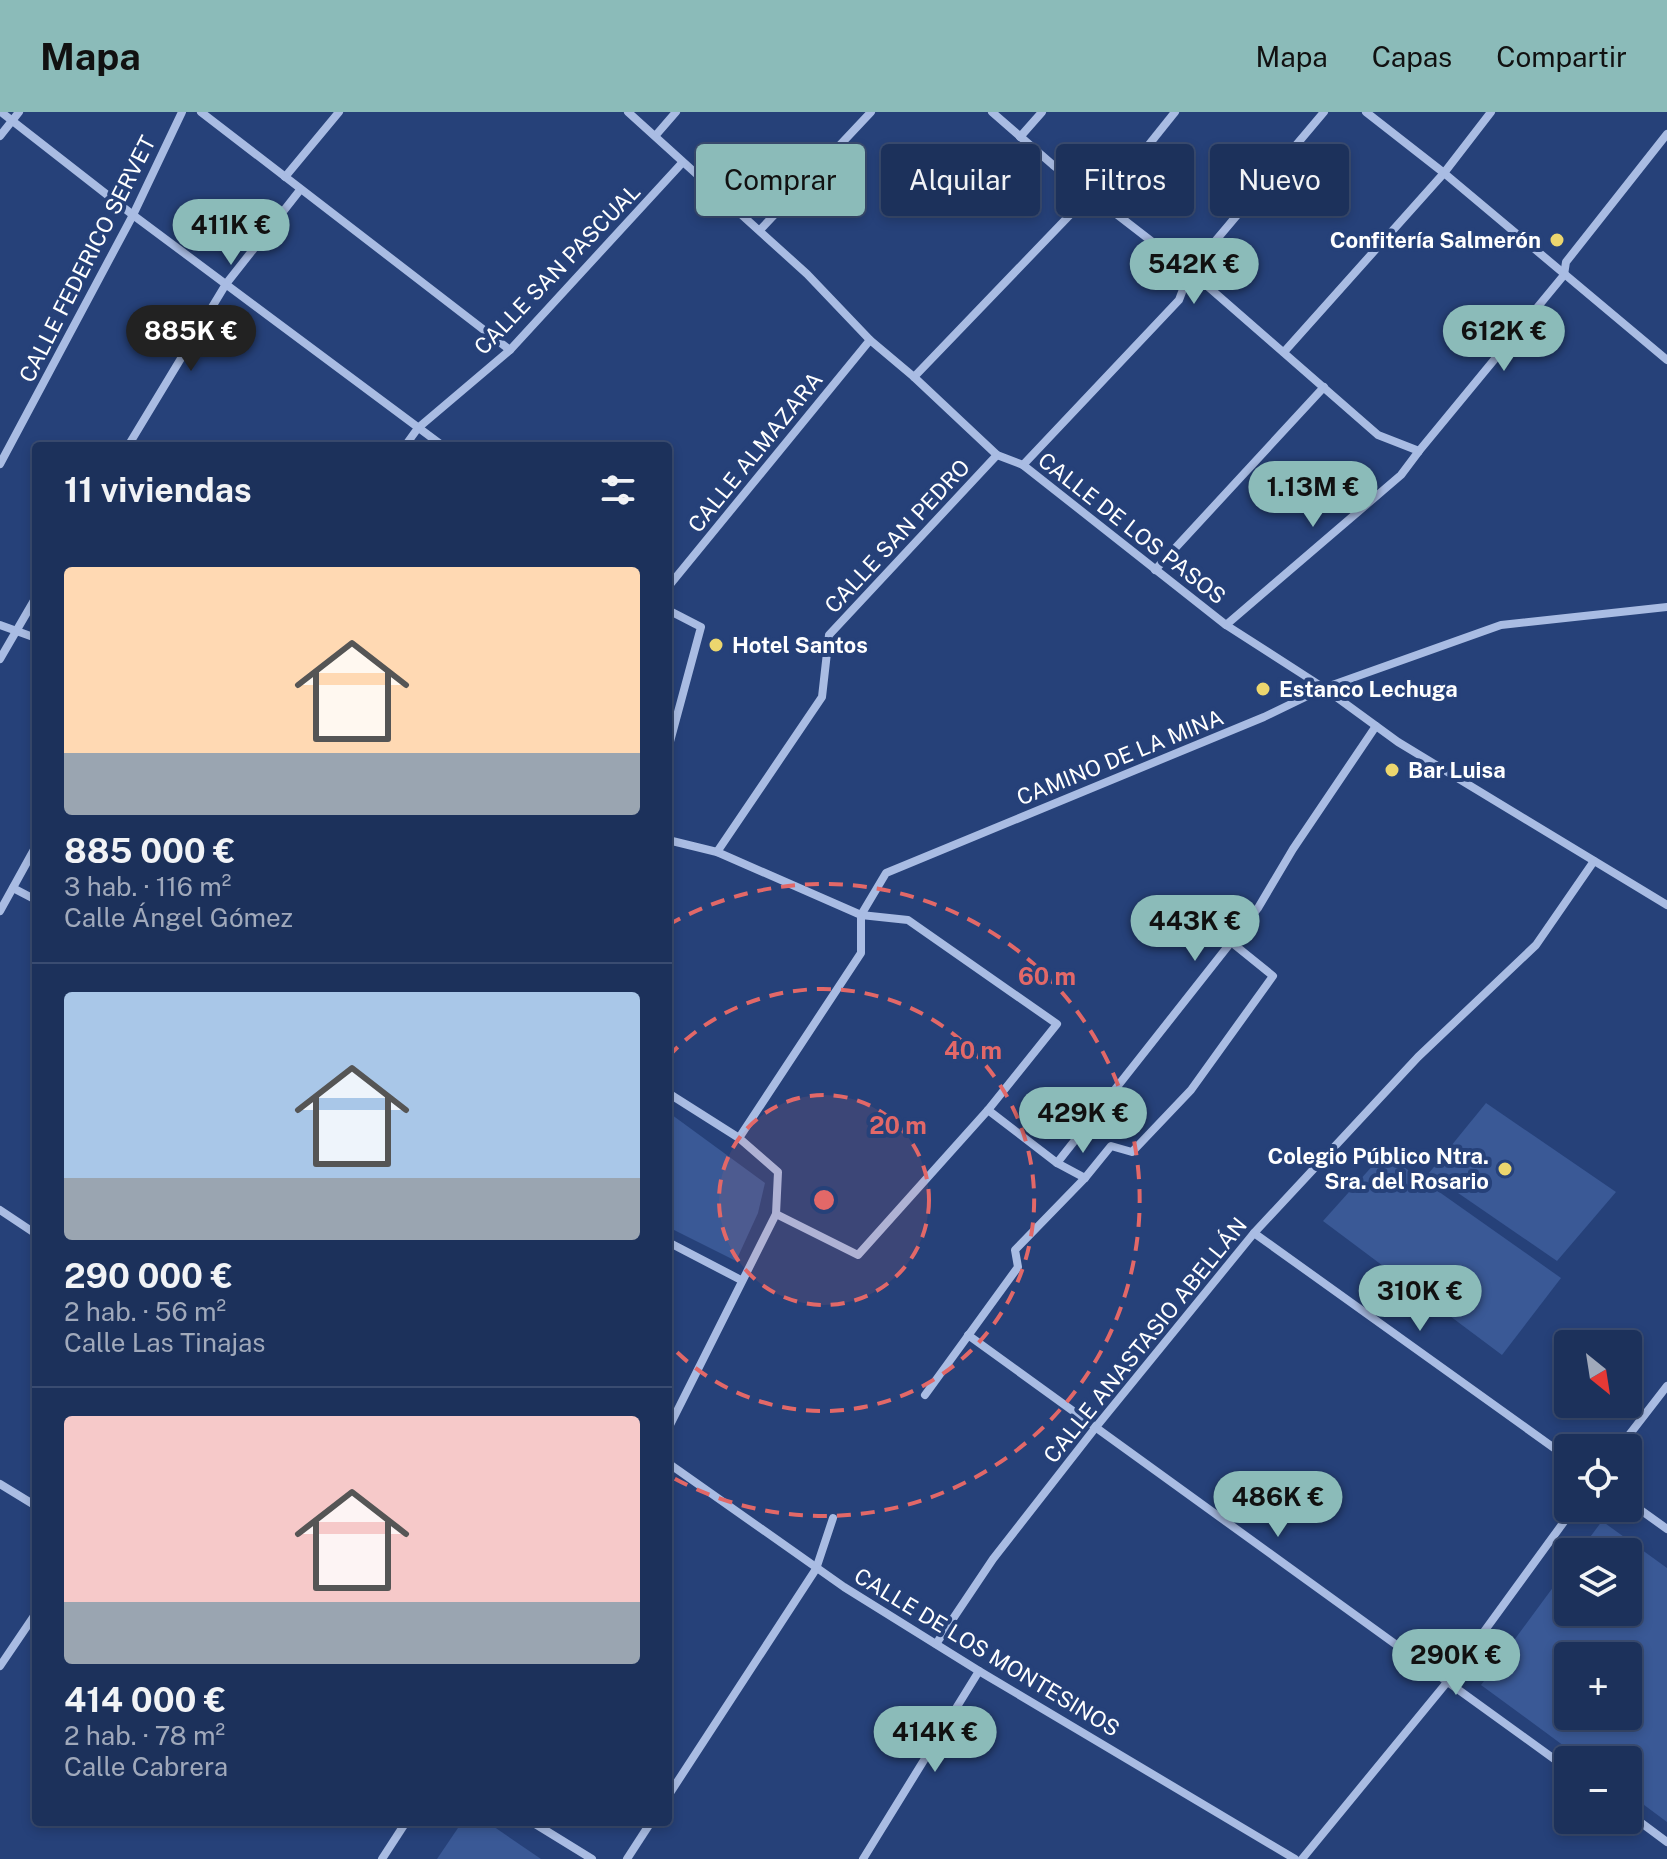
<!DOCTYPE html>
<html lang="es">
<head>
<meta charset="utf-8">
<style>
  :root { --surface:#1c315b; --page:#293d64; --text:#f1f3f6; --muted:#a0a9bb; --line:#3a4c71; --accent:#8bbbb9 }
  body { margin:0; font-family:"Public Sans",sans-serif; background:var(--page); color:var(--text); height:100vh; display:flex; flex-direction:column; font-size:30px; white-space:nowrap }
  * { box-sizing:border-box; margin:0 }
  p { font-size:26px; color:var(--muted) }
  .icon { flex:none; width:44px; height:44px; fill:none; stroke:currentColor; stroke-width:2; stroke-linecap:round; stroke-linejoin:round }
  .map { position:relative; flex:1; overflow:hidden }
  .drawer { position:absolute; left:32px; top:330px; width:640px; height:1384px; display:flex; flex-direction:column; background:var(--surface); border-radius:8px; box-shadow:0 4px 12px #0003,0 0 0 2px var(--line) }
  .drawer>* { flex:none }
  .banner { position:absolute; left:696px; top:32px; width:760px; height:72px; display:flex; gap:16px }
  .needle { width:52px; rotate:150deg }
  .buttons { position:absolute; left:1554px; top:1218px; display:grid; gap:16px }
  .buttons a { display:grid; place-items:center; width:88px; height:88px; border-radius:8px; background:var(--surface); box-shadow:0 4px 12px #0003,0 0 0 2px var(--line); font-size:40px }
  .price { position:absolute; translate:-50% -68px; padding:0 18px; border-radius:28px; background:var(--accent); color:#111; font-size:26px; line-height:52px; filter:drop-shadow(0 2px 4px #0008) }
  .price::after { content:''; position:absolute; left:50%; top:48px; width:24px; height:18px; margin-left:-12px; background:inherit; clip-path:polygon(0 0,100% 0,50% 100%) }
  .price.selected { background:#222; color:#fff }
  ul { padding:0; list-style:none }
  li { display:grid; align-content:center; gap:16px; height:424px; padding:0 32px }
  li+li { border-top:2px solid var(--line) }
  li span { display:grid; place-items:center; height:248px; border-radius:8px; color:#555 }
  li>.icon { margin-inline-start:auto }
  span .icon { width:144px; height:144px; fill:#fffc; stroke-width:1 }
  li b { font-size:34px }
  h2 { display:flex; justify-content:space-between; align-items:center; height:96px; padding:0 32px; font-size:34px }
  .chip { padding:0 28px; border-radius:8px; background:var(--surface); box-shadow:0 4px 12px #0003,0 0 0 2px var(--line); font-size:28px; line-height:72px }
  .chip.selected { background:var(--accent); color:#111 }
  header { display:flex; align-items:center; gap:48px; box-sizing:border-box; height:112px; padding:0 40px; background:var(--accent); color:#111 }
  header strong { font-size:38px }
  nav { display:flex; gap:44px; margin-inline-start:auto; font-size:28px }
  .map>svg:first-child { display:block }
</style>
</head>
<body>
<header>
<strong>Mapa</strong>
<nav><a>Mapa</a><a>Capas</a><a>Compartir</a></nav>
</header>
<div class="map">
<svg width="1667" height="1747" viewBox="0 0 1667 1747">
  <rect width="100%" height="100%" fill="#264179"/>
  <!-- green -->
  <g fill="#3a5996" fill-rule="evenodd">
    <polygon points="1486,991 1616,1080 1557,1149 1429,1061"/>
    <polygon points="668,1000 765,1071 758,1101 736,1149 668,1115"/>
    <polygon points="1384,1041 1561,1166 1502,1243 1323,1109"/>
    <path d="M1602,1409l65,47v254l-39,-29v-33h-45l-102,-75 87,-118v45h60v-60h-49zM1628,1544v60h-60v-60z"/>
    <polygon points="462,1710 487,1710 541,1747 437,1747"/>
  </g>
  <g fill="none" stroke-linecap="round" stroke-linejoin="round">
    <!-- street -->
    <g stroke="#a9bce3" stroke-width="8">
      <polyline points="1,0 133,103 443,334"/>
      <polyline points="201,0 510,238"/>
      <polyline points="628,0 807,162 870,228 914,265 997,343 1023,353 1226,513 1324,576 1398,630 1667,793"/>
      <polyline points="992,0 1053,53 1190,159 1378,323 1419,339"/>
      <polyline points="1366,0 1444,61 1667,248"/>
      <polyline points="656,23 676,0"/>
      <polyline points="0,24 19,0"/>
      <polyline points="1020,25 1042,0"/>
      <polyline points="285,65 339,0"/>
      <polyline points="1103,90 1175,0"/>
      <polyline points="760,118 871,0"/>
      <polyline points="1284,240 1444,61 1491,0"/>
      <polyline points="914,265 1091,81"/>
      <polyline points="128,334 226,172 300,78"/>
      <polyline points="405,334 418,316 510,238 682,51"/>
      <polyline points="0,352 133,103 182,0"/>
      <polyline points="1023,353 1179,188 1190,159 1324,0"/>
      <polyline points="1155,458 1324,275"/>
      <polyline points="668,475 870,228"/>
      <polyline points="668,498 701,515 668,637"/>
      <polyline points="0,513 36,526"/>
      <polyline points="1226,513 1401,363 1419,339 1564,163 1566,150 1667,22"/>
      <polyline points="0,547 36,485"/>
      <polyline points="668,728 717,740 861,803 908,808 1057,912 988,998 858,1143 776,1102"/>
      <polyline points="717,740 822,585 829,523 997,343"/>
      <polyline points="668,749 668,726"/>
      <polyline points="13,776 36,788"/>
      <polyline points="0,799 36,734"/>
      <polyline points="668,981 739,1026 778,1060 776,1102 668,1317"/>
      <polyline points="988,998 1057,1051 1258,796 1293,737 1376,614"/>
      <polyline points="739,1026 861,841 861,803 886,761 1264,605 1324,576 1501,513 1667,495"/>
      <polyline points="1057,1051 1085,1066"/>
      <polyline points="0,1098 36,1122"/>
      <polyline points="1254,1121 1568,1346"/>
      <polyline points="668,1130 741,1168"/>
      <polyline points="968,1223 1568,1657"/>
      <polyline points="925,1283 1018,1155 1015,1138 1085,1066 1111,1034 1132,1040 1191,978 1273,864 1231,830"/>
      <polyline points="1619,1336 1667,1274"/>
      <polyline points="668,1351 844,1475 979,1559 1295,1747"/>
      <polyline points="0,1372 36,1394"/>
      <polyline points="1628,1389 1667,1417"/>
      <polyline points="936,1532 993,1447 1096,1315 1254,1121 1418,945 1536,833 1594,749"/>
      <polyline points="0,1554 36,1501"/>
      <polyline points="668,1684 816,1457 833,1406"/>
      <polyline points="1628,1701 1667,1730"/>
      <polyline points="532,1710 592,1747"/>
      <polyline points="382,1747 406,1710"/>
      <polyline points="627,1747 651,1710"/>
      <polyline points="863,1747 979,1559"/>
      <polyline points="1302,1747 1448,1569 1574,1396"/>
    </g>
  </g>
  <!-- distance rings -->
  <circle cx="824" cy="1088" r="105" fill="#e26868" fill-opacity=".12"/>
  <g fill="none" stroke="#e26868" stroke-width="4" stroke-dasharray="14 10">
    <circle cx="824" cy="1088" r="105"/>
    <path d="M668 945A211 211 0 1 1 668 1231"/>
    <path d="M668 813A316 316 0 1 1 668 1363"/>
  </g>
  <!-- markers -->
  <g fill="#ecd66e" stroke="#264179" stroke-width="3">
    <circle cx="1557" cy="128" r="8"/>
    <circle cx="716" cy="533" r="8"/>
    <circle cx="1263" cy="577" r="8"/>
    <circle cx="1392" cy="658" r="8"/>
    <circle cx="1505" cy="1057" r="8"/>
  </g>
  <g text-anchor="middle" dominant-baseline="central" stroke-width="8" stroke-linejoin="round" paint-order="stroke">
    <!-- poi labels -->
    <g font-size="22" font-weight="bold" fill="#fff" stroke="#264179" text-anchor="start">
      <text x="1541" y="128" text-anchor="end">Confitería Salmerón</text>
      <text x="732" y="533">Hotel Santos</text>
      <text x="1279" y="577">Estanco Lechuga</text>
      <text x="1408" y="658">Bar Luisa</text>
      <text x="1489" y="1044" text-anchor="end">Colegio Público Ntra.<tspan x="1489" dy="25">Sra. del Rosario</tspan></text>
    </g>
    <!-- street labels -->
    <g font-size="22" fill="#fff" stroke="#264179">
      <text transform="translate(87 147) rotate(-63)">CALLE FEDERICO SERVET</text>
      <text transform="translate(557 157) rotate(-46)">CALLE SAN PASCUAL</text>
      <text transform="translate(755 340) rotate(-51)">CALLE ALMAZARA</text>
      <text transform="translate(1132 416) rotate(38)">CALLE DE LOS PASOS</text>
      <text transform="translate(897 424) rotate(-47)">CALLE SAN PEDRO</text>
      <text transform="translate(1120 645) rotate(-22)">CAMINO DE LA MINA</text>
      <text transform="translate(1145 1228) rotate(-51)">CALLE ANASTASIO ABELLÁN</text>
      <text transform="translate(987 1540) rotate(31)">CALLE DE LOS MONTESINOS</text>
    </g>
  </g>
  <circle cx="824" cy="1088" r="12" fill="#e26868" stroke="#264179" stroke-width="4"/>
  <g font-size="24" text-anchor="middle" font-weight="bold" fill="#e26868" stroke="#264179" stroke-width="8" stroke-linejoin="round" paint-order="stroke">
    <text x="1047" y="873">60 m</text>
    <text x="973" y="947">40 m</text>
    <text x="898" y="1022">20 m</text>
  </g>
</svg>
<div class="buttons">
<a><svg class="needle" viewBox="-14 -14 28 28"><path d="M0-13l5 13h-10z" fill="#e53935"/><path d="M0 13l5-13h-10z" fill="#a0a9bb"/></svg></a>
<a><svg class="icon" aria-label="locate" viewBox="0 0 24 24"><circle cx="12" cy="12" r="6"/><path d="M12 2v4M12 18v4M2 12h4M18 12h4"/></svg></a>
<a><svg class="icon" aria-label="layers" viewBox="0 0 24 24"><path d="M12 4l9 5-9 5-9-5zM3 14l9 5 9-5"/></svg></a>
<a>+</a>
<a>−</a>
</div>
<b class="price" style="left:231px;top:155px">411K €</b>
<b class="price" style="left:1194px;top:194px">542K €</b>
<b class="price selected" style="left:191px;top:261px">885K €</b>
<b class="price" style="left:1504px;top:261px">612K €</b>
<b class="price" style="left:1313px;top:417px">1.13M €</b>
<b class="price" style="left:1195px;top:851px">443K €</b>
<b class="price" style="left:1083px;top:1043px">429K €</b>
<b class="price" style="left:1420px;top:1221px">310K €</b>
<b class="price" style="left:1278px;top:1427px">486K €</b>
<b class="price" style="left:1456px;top:1585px">290K €</b>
<b class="price" style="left:935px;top:1662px">414K €</b>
<div class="banner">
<a class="chip selected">Comprar</a>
<a class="chip">Alquilar</a>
<a class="chip">Filtros</a>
<a class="chip">Nuevo</a>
</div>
<section class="drawer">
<h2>11 viviendas<svg class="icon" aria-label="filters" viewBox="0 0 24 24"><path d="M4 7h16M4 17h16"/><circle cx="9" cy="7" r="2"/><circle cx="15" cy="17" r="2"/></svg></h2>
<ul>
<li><span style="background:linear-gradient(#ffd9b3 75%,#9aa5b1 0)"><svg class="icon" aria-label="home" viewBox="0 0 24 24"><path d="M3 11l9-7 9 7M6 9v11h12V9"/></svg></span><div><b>885 000 €</b><p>3 hab. · 116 m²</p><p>Calle Ángel Gómez</p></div></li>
<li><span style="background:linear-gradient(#a9c7e8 75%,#9aa5b1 0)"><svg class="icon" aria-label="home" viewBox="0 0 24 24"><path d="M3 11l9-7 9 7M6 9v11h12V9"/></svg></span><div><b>290 000 €</b><p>2 hab. · 56 m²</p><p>Calle Las Tinajas</p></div></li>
<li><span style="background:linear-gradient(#f6c9c9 75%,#9aa5b1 0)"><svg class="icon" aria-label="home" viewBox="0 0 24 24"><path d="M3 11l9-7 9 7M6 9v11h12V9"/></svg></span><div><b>414 000 €</b><p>2 hab. · 78 m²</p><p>Calle Cabrera</p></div></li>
</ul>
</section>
</div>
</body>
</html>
